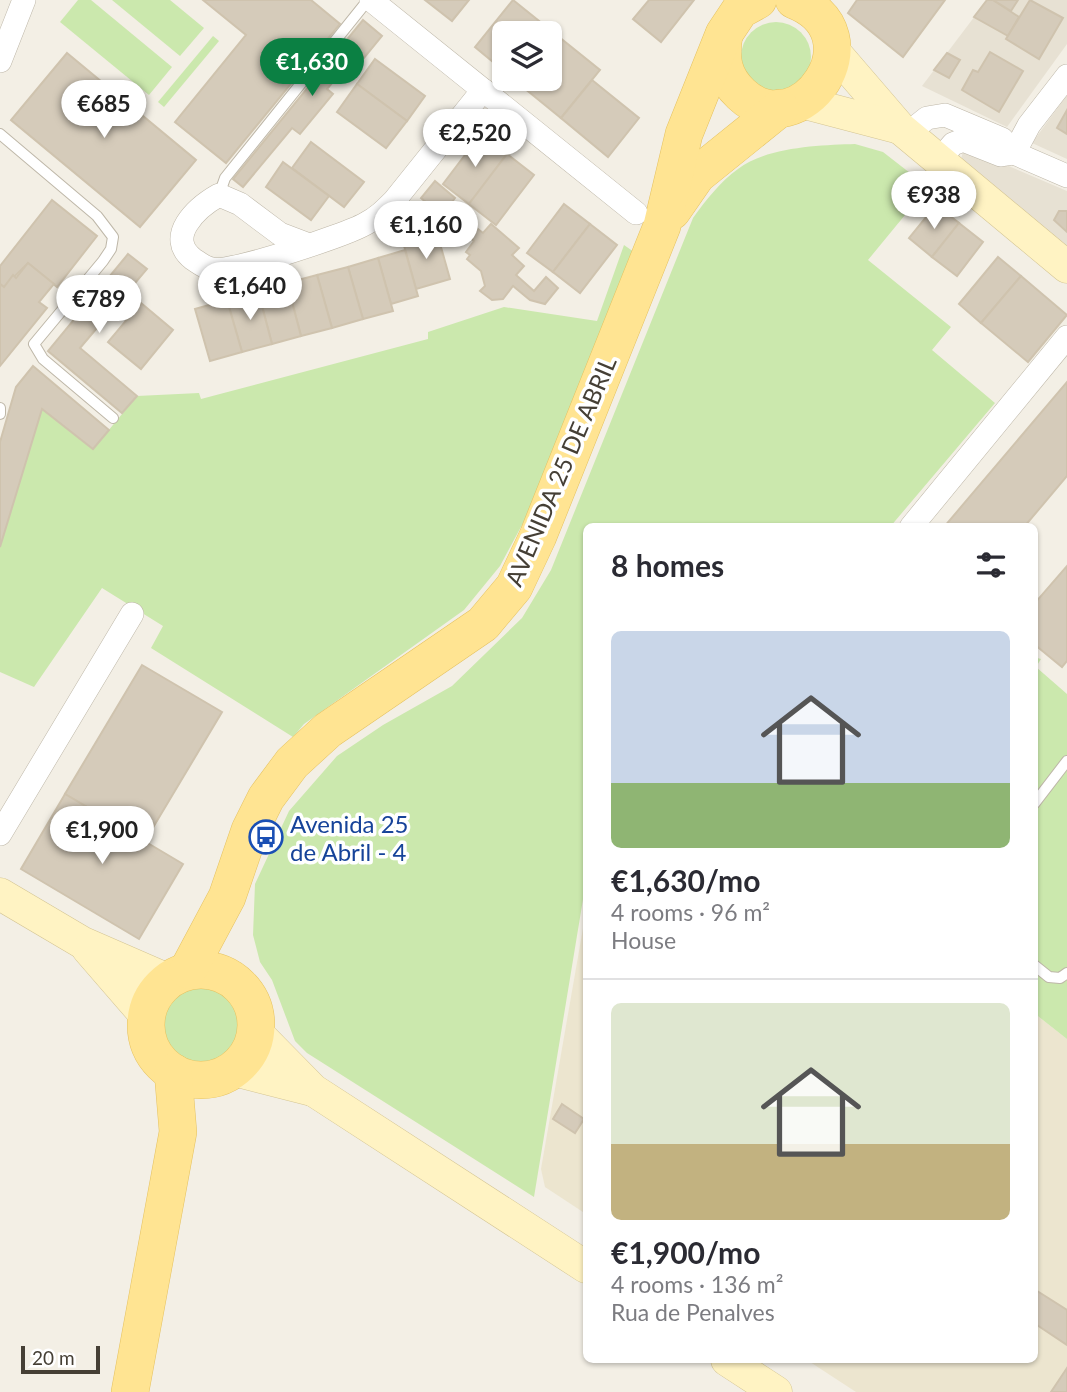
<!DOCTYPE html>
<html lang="en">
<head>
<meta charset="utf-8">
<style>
  :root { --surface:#fff; --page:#f7f7f7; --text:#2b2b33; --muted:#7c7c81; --line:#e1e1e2; --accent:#0b8043 }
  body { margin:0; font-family:Lato,sans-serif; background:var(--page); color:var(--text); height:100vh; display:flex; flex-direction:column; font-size:26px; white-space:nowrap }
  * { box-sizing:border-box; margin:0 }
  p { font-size:23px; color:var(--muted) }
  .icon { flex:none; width:38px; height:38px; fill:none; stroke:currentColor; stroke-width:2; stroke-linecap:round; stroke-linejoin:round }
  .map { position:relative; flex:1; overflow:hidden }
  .panel { position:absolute; left:583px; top:523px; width:455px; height:840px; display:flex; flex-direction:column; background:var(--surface); border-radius:10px; box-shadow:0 2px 5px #0004 }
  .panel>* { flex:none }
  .fabs { position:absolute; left:492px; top:21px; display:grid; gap:14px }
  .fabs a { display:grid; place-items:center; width:70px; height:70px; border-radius:10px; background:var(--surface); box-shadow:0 2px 5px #0004; font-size:35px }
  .scale { position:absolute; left:21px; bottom:18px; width:79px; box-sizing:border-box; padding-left:7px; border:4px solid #453f35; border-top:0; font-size:19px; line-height:24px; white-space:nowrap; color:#453f35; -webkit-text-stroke:5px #fff; paint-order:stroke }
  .price { position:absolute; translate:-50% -60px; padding:0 16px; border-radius:24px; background:#fff; color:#222; font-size:23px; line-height:46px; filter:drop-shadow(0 2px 4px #0008) }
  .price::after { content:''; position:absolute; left:50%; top:42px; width:21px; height:16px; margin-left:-10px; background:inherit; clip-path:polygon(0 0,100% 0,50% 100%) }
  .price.selected { background:var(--accent); color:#fff }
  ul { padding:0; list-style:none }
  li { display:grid; align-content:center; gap:14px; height:371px; padding:0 28px }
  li+li { border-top:2px solid var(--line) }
  li span { display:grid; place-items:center; height:217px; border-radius:10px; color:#555 }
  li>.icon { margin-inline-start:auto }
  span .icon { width:126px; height:126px; fill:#fffc; stroke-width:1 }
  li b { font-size:30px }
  h2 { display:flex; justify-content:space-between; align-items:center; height:84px; padding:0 28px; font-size:30px }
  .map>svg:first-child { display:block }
</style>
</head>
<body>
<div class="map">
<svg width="1067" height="1392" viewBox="0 0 1067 1392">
  <rect width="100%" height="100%" fill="#f3efe5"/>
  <!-- residential -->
  <g fill="#e7e1d3">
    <polygon points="987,0 1067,0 1067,44 1007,127 922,86"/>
    <polygon points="1067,95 1067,159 1032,143"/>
    <polygon points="969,149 1067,191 1067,247 961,159 963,152"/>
  </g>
  <!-- education -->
  <g fill="#ece5cf">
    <polygon points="586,911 586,1214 545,1187 541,1169"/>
    <polygon points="1034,1013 1067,1039 1067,1392 856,1392 807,1360 1034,1360"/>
  </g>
  <!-- green -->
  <g fill="#cbe8ad">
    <polygon points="78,0 91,0 172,67 149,95 60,22"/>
    <polygon points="112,0 170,0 204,28 180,56"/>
    <circle cx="776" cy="57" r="35"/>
    <polygon points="213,36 219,41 164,107 158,102"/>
    <path d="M855,144l28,8 45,35 -60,73 83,67 -19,23 63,53 -105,124h-304v354l-52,316 -227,-144 -12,-12 -23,-61 -12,-18 -7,-27 2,-51 34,-73 48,-55 46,-31 69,-39 70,-68 29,-48 142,-352c13,-18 27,-36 45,-49 28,-22 83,-24 117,-25z"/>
    <polygon points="624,245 634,252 544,484 500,566 464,610 304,724 293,737 151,648 163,626 102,588 34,687 0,672 0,547 42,409 93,449 137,396 199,393 201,399 428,339 428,332 504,307 597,321"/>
    <polygon points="1034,657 1041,659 1036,667 1067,694 1067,1039 1034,1013"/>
    <circle cx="203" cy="1024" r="40"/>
  </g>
  <!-- building -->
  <g fill="#d5cbba" stroke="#cfc3ae" stroke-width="2">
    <polygon points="203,0 311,0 340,24 226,163 175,122 246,35"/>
    <polygon points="425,0 469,0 452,21"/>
    <polygon points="513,0 600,70 561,118 513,79 550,79 550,33 504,33 504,71 475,47"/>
    <polygon points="649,0 694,0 661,42 633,19"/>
    <polygon points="857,0 945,0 903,57 848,13"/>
    <polygon points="987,0 993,0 1019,17 1008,36 974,17"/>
    <polygon points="993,0 1018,0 1011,11"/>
    <polygon points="1030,0 1063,18 1039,59 1006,39"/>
    <polygon points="363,20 382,36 364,58 357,53 327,89 333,94 300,134 292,128 243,187 233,179"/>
    <polygon points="990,52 1023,71 999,112 962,90 973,70 978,72"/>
    <polygon points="67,53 196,160 140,227 11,120"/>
    <polygon points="947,53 960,60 949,78 934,70"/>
    <polygon points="375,59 425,96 407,121 357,84"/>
    <polygon points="592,80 639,118 608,157 561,118"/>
    <polygon points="357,84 407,121 386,148 337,112"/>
    <polygon points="1067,110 1067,134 1057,128"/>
    <polygon points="481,134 507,154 469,204 443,184"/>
    <polygon points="311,142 364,182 344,207 292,168"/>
    <polygon points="507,154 534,175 496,225 469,204"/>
    <polygon points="283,162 329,196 311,220 266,187"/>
    <polygon points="435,181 455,198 449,206 483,233 491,224 519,248 512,255 524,266 516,275 534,291 546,277 558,288 545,304 530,300 513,286 503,299 492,300 480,291 485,286 481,271 467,259 470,255 466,252 474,241 421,198"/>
    <polygon points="52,200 97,236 57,287 28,263 4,287 0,284 0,266"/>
    <polygon points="564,204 590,224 553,272 527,253"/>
    <polygon points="936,205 959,223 932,257 909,238"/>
    <polygon points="1059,211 1067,211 1067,232 1054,220"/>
    <polygon points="959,223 983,242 957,276 932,257"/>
    <polygon points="590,224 617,245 580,293 553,272"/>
    <polygon points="437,233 450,279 416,289 403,242"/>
    <polygon points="405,250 418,296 391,304 378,258"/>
    <polygon points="128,254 147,269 80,348 137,396 122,413 48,351"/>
    <polygon points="998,257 1021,276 981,323 959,304"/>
    <polygon points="378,258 393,311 363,319 348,267"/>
    <polygon points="28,263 54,284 39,302 47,308 0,366 0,284 4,287 13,275 16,278"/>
    <polygon points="348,267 363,319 332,328 317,275"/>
    <polygon points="317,275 332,328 301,336 287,283"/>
    <polygon points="1021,276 1067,315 1028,362 981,323"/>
    <polygon points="287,283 301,336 272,344 258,291"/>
    <polygon points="258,291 272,344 242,352 227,300"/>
    <polygon points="227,300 242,352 210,361 195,309"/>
    <polygon points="141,303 173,330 141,369 108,342"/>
    <polygon points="33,366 109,430 93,449 42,409 0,547 0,442 16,387"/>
    <polygon points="1067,382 1067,476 1024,527 944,527"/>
    <polygon points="1067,566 1067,661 1062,667 1034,644 1034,604"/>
    <polygon points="142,665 222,712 145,841 65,794"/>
    <polygon points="65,794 183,864 139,939 21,869"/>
    <polygon points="562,1104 584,1119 575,1133 553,1119"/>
    <polygon points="1034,1289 1067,1310 1067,1345 1034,1323"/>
    <polygon points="1067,1368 1067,1392 1051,1392"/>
  </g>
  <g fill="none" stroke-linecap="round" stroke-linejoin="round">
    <defs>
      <g id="lane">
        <polyline points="0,134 97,216 113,237 111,249 103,261 34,344 43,359 113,418"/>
        <polyline points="219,195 225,178 368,0"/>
        <polyline points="0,408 0,414"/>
        <polyline points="1034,804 1067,761"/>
        <polyline points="1034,965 1049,977 1060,978 1067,973"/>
      </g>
      <g id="street">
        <polyline points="371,0 636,213"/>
        <polyline points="0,61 24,0"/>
        <polyline points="907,134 927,118 945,115 1002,139 1014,153 1067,176"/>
        <polyline points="1014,153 1029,125 1067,76"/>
        <polyline points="939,160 953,144 963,140 1001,155 1014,153"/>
        <path d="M309,245l-29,-11 -40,-30 -21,-9c-23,13 -54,42 -26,64 6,4 12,9 19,10 18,5 133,-34 153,-45 12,-6 20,-14 29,-23l89,-111"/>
        <polyline points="911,527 1067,337"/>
        <polyline points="0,834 132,614"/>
      </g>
      <g id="secondary">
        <polyline points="832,49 900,128 1067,267"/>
        <polyline points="801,102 900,128"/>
        <polyline points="0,894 83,943 168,980"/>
        <polyline points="88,949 146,1016"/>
        <polyline points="257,1033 313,1090 586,1267"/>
        <polyline points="234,1070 312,1090"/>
        <polyline points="727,1360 776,1392"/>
      </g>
      <g id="primary">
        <path d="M724,35c-4,24 -1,42 17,59 59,56 140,-60 53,-94"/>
        <polyline points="672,211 697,175 780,108"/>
        <circle cx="201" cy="1025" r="55"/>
        <polyline points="188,970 227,897 250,830 266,798 292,763 328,730 483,624 514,587 538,536 662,226 684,134 724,34 740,10 758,0"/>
        <polyline points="130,1392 178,1132 173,1072"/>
      </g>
    </defs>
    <!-- lane casing -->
    <use href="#lane" stroke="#beb7a8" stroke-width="12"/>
    <!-- street casing -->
    <use href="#street" stroke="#beb7a8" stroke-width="24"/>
    <!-- secondary casing -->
    <use href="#secondary" stroke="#d4c594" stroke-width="33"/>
    <!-- primary casing -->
    <use href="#primary" stroke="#e5c261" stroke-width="38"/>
    <!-- lane -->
    <use href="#lane" stroke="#fff" stroke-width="10"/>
    <!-- street -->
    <use href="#street" stroke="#fff" stroke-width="23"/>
    <!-- secondary -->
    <use href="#secondary" stroke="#fff3c3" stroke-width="32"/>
    <!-- primary -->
    <use href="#primary" stroke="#ffe492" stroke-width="37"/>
  </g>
  <!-- icons -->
  <defs>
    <symbol id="bus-ring" viewBox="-11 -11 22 22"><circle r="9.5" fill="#fff" stroke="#1a4fb4" stroke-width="1.5"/><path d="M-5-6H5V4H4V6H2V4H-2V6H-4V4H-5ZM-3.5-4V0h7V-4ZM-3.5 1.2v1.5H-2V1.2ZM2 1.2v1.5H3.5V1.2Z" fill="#1a4fb4"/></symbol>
  </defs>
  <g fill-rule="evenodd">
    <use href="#bus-ring" x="247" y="818" width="38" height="38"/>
  </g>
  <g text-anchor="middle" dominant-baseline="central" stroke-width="7" stroke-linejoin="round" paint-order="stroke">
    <!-- street labels -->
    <g font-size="24" fill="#453f35" stroke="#fff">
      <text transform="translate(560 471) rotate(-67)">AVENIDA 25 DE ABRIL</text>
    </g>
    <!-- transit labels -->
    <g font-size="24" fill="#164399" stroke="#fff" text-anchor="start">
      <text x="290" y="823">Avenida 25<tspan x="290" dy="28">de Abril - 4</tspan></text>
    </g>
  </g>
</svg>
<div class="fabs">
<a><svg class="icon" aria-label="layers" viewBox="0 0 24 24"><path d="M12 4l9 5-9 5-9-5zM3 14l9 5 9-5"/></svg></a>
</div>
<div class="scale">20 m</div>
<b class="price selected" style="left:312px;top:98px">€1,630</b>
<b class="price" style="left:104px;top:140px">€685</b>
<b class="price" style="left:475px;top:169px">€2,520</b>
<b class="price" style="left:934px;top:231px">€938</b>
<b class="price" style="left:426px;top:261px">€1,160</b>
<b class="price" style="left:250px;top:322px">€1,640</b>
<b class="price" style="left:99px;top:335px">€789</b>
<b class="price" style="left:102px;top:866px">€1,900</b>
<section class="panel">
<h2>8 homes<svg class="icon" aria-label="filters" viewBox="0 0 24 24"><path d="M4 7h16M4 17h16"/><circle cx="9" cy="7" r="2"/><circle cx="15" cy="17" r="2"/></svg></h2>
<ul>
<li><span style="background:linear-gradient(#c9d6e8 70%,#8fb573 0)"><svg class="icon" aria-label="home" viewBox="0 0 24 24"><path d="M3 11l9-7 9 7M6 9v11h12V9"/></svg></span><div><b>€1,630/mo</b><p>4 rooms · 96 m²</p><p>House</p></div></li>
<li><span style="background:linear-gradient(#dfe7d0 65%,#c2b280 0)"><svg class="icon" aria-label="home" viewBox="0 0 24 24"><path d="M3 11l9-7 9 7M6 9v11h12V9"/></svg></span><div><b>€1,900/mo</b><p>4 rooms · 136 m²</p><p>Rua de Penalves</p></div></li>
</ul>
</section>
</div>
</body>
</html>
